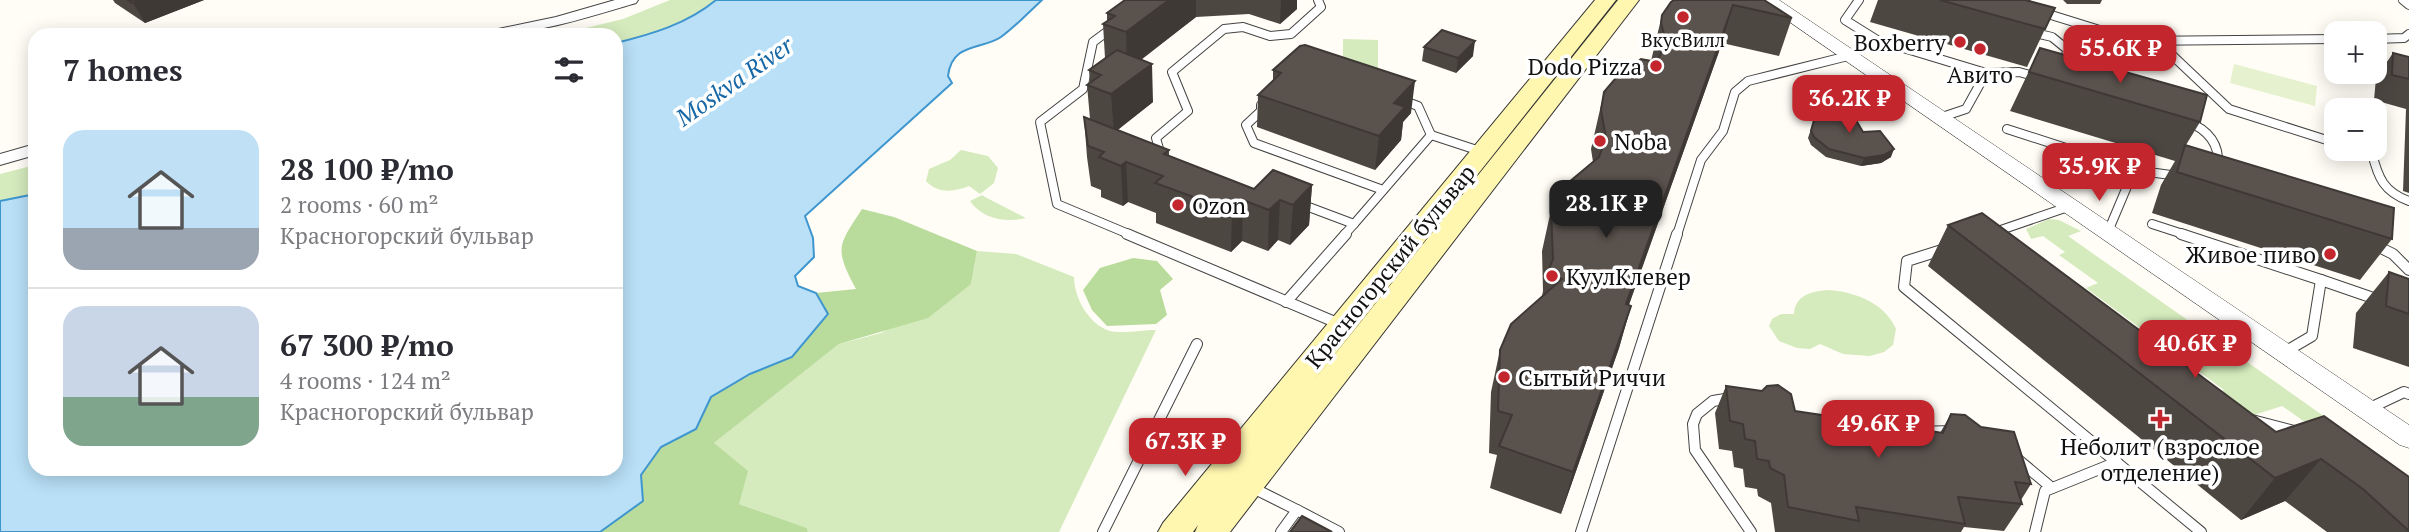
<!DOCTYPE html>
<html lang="en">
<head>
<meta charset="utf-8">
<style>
  :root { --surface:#fff; --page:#f2f2f3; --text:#2b2b33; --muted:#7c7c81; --line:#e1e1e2; --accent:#c4262e }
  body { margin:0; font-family:"PT Serif",serif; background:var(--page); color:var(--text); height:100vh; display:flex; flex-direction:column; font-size:26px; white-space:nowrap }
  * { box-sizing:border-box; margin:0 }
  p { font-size:23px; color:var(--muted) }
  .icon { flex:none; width:38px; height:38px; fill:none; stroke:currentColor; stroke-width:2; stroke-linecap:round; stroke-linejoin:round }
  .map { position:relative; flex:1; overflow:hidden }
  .panel { position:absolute; left:28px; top:28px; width:595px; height:448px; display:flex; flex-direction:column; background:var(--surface); border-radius:21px; box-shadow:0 4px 18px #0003 }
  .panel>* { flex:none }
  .fabs { position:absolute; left:2324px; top:21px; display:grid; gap:14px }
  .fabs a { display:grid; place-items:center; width:63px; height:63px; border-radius:14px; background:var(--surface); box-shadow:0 4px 18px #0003; font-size:35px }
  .price { position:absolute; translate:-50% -60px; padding:0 16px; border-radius:14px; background:var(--accent); color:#fff; font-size:23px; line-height:46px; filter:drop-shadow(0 2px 4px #0008) }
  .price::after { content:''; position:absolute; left:50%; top:42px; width:21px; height:16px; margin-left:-10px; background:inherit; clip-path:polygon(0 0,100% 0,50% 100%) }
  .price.on { background:#222; color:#fff }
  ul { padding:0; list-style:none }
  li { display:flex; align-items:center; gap:21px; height:175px; padding:0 35px }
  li+li { border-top:2px solid var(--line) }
  li span { display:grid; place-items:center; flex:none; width:196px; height:140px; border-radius:21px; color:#555 }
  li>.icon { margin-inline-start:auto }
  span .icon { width:84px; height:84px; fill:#fffc; stroke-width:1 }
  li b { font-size:30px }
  h2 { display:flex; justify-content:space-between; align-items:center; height:84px; padding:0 35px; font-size:30px }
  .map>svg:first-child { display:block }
</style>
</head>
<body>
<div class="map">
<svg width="2409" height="532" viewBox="0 0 2409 532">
  <rect width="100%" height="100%" fill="#fffdf5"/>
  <!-- green -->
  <g fill="#d5ebbd">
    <path d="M670,0h46c-29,24 -64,34 -100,43v-8h-59l66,-16z"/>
    <polygon points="1343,39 1378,40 1378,77 1343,63"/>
    <path d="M961,150l27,6 10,12 -4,15 -14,11 -11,-8c-15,6 -31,8 -43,-5l3,-12 21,-9z"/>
    <polygon points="35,165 35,194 0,201 0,174"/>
    <path d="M982,195l3,2 41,21c-20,5 -44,1 -56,-17z"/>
    <polygon points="2049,219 2059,220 2081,231 2068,236 2409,476 2409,495 2282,406 2251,416 2209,397 2224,390 2086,288 2098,283 2059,255 2065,252 2043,236 2031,239 2026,229"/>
    <path d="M977,251l39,3 58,23c0,20 14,47 36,54 12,3 32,-1 46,-1l-97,202h-251l-1,-4 -68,-24 -25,-61 125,-99 42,-11 90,-49z"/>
    <path d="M1829,290c26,2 56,13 67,39l-3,16 -9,7 -14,4 -27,-2 -23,-10 -10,5 -13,-1 -18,-7 -10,-15 3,-7 9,-5h13c1,-19 18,-23 35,-24z"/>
  </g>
  <!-- forest -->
  <g fill="#b9dc9c">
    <path d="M862,209l32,8 83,34 -6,33 -43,34 -89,26 -125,99 34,28 -9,33 68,24 1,4h-208l43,-31 -2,-26 20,-28 35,-18 15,-32 39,-22 42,-18 35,-43 -11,-21 40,-4c-22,-41 -18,-43 6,-80z"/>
    <polygon points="1133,258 1157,261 1173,279 1160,290 1167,315 1156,324 1107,326 1092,310 1083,290 1100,268"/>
  </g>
  <!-- pitch -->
  <polygon fill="#e6f2cf" points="2234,64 2317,86 2315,106 2230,83"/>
  <!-- water -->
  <path fill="#b9e0f7" stroke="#3f96cf" stroke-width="2" d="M716,0h326c-13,12 -26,26 -41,37 -19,13 -49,5 -53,39l4,7 -147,133 8,22 1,19 -19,19 3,10 18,7 12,21 -36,43 -42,17 -39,23 -15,32 -35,18 -20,28 2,26 -43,31h-600v-331l35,-7v275h581v-426c36,-9 71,-19 100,-43z"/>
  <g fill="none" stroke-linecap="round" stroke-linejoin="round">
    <defs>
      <g id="service-far1">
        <polyline points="1859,0 1845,20 1877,40 1986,73 1966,109 1939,118"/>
        <polyline points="2023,0 2032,9 2135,41 2336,39"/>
        <polyline points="2403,0 2409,5"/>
        <polyline points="1112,28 1093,42 1083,89 1040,122 1057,204 1131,235"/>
        <polyline points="2031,32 2052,37 2068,50 2061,66"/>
        <polyline points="2375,39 2404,38 2409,34"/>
        <polyline points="2156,40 2229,109 2336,143"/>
        <polyline points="1986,73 2019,72 2037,77"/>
        <polyline points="1402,100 1418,106 1431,135"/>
        <polyline points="1261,105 1261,111 1246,125 1254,143 1383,190"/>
        <path d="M2186,121c21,8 34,22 32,45"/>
        <polyline points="2375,123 2376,112"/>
        <polyline points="2007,129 2134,170 2107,234"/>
        <polyline points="2356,149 2372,153 2372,150"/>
        <path d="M2372,153c6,25 12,39 37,48"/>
        <polyline points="1161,156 1156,138 1188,111 1172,72 1224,29 1243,27 1270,36 1291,34 1321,7 1318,0"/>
        <polyline points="2134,170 2178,176"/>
        <polyline points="1298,203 1354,224 1344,235"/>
        <polyline points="1354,224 1431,135 1483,152"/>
        <polyline points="2152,224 2186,235"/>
        <polyline points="1992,233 2068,207"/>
        <polyline points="1677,235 1701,160 1723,131 1735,92 1748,81 1848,56"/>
      </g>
      <g id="service">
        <polyline points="1127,234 1342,325"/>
        <polyline points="2181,234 2321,280 2312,336 2283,353"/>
        <polyline points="2373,244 2393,254 2409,270"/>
        <polyline points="1945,249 1907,261 1904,287 2201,532"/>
        <polyline points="2321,280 2379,300"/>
        <polyline points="1286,302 1346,234"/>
        <polyline points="1731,398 1713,401 1697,414 1693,424 1695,450 1751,532"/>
        <polyline points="2368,409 2404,392 2409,394"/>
        <polyline points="2252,420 2298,432"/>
        <polyline points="1916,432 1953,431"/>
        <polyline points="2015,457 2052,488"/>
        <polyline points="1249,486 1297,510 1281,532"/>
        <polyline points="1297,510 1339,532"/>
        <polyline points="1103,532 1197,344"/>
        <polyline points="1581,532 1677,234"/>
        <polyline points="2035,532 2045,491 2117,462"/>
      </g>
      <g id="minor">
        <path d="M615,0h23l-2,3c-51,15 -101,32 -155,32l3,-3 72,-15z"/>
        <polygon points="35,144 35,155 0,165 0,154"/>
      </g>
      <polygon id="tertiary" points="1758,0 1779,0 2409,425 2409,448 2400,445"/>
      <polygon id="secondary" points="1595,0 1616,0 1308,388 1618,0 1639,0 1230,532 1195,532 1198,525 1193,532 1158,532 1163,523"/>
    </defs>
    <!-- service-far1 casing -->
    <use href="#service-far1" stroke="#444" stroke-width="10"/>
    <!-- service casing -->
    <use href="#service" stroke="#444" stroke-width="12"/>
    <!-- minor casing -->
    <use href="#minor" stroke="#444" stroke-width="2"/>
    <!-- tertiary casing -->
    <use href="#tertiary" stroke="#444" stroke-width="1"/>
    <!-- secondary casing -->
    <use href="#secondary" stroke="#333" stroke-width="2"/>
    <!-- service-far1 -->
    <use href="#service-far1" stroke="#fff" stroke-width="8"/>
    <!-- service -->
    <use href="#service" stroke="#fff" stroke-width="10"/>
    <!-- minor -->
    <use href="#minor" fill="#fff" fill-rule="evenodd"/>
    <!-- tertiary -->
    <use href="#tertiary" fill="#fff" fill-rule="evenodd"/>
    <!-- secondary -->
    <use href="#secondary" fill="#fff6b0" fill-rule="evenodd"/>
  </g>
  <!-- wall -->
  <g fill="#4d4742">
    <polygon points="113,0 204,0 145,23 115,3"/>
    <polygon points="1125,0 1297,0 1297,9 1280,24 1249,14 1196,17 1141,60 1153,102 1117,130 1169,150 1169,156 1254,189 1312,185 1309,225 1290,245 1278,240 1268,251 1242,241 1231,252 1156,223 1156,213 1128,202 1123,206 1101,197 1101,190 1091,186 1087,157 1084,117 1090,119 1087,85 1090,83 1089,70 1105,58 1103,24 1107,22 1107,13"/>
    <polygon points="1764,0 1792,18 1779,56 1722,43 1629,305 1631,306 1619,348 1561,514 1490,488 1497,455 1489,453 1491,392 1500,350 1542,296 1543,291 1542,251 1551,210 1593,162 1591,149 1604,92 1651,61 1662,15"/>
    <polygon points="1878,0 2025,0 2055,8 2027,67 1870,22"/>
    <polygon points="2063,0 2102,0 2100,4 2067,4"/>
    <polygon points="1424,47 1473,56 1456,73 1422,61"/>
    <polygon points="2040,48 2200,122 2186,145 2392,239 2360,280 2152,213 2161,185 2175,161 2010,111"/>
    <polygon points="2393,53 2409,57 2409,193 2403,191 2406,109 2374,100 2376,78"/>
    <polygon points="1273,70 1411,113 1403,122 1401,140 1375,170 1257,127 1258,95 1273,81"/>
    <polygon points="1814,120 1863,132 1891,157 1881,163 1861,166 1826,157 1811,145 1808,138"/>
    <polygon points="1948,225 2276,432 2409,477 2409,532 2327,532 2285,501 2241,520 1928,266"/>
    <polygon points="2389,272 2409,279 2409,367 2353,348 2356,313"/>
    <polygon points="1726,386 1795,411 1940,433 1951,414 2031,484 2021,500 2022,504 2004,531 1964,527 1961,532 1775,532 1771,503 1758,496 1757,489 1745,487 1743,469 1734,467 1732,451 1719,449 1715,413"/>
  </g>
  <!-- shaded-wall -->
  <g fill="#3f3936">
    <polygon points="141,0 204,0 145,23 133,3"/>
    <polygon points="1169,0 1196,0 1196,17 1127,70 1126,32"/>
    <polygon points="1281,0 1297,0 1297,9 1280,24"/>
    <polygon points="1733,5 1722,43 1614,346 1626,304"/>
    <polygon points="1475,41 1473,56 1456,73 1458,58"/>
    <polygon points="1152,64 1153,102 1114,133 1111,94"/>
    <polygon points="1415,81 1411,113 1403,122 1401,140 1375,170 1379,136 1394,103"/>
    <polygon points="1894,149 1891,157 1881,163 1861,166 1864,158"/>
    <polygon points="1126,162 1128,202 1123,206 1121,166"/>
    <polygon points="1312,185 1309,225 1290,245 1293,205"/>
    <polygon points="1243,200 1242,241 1231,252 1232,211"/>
    <polygon points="1280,200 1278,240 1268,251 1269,210"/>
    <polygon points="1631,306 1619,348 1561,514 1573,472"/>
    <polygon points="2321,459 2285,501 2241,520 2275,478"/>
  </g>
  <!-- building -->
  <g fill="#5a524d" stroke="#3f3936" stroke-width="2">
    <polygon points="128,0 141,0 133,3"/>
    <polygon points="1125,0 1169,0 1126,32 1103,24 1115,16 1107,13"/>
    <polygon points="1674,0 1764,0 1792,18 1733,5 1626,304 1631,306 1573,472 1499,446 1512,415 1498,411 1500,350 1511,324 1562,279 1547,274 1553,259 1551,210 1568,183 1599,157 1606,138 1601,110 1604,92 1615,79 1641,59 1657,62 1666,41 1661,23 1662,15 1671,2"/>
    <polygon points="1940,0 2025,0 2055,8 2045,29"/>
    <polygon points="1442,30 1475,41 1458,58 1424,47"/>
    <polygon points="1305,45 1415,81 1394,103 1405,107 1379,136 1258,95 1281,73 1273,70 1300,46"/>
    <polygon points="2040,48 2207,95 2200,122 2029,72"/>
    <polygon points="1117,50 1152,64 1111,94 1087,85 1101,75 1089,70"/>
    <polygon points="2393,53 2409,57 2409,79 2392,75"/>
    <polygon points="1830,109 1850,110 1863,132 1880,131 1894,149 1884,155 1864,158 1829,149 1814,137 1811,131 1814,120"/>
    <polygon points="1084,117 1169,150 1164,154 1254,189 1273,170 1312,185 1293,205 1280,200 1269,210 1243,200 1232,211 1155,183 1163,176 1126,162 1121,166 1099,157 1104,152 1088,146"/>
    <polygon points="2185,145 2394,208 2392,239 2177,172"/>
    <polygon points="1982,213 2276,432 2324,416 2409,477 2409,531 2363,489 2321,459 2275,478 1948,225"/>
    <polygon points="2389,272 2409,279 2409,314 2386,306"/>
    <polygon points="1778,385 1791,394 1795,411 1943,433 1951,414 1965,415 1981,427 2014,432 2031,484 2015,482 2022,504 1958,497 1965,524 1856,507 1859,521 1788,507 1784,475 1770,468 1769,461 1757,459 1755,441 1745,439 1743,424 1730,421 1726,386 1762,391 1767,386"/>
    <polygon points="1302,516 1332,532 1290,532"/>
  </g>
  <!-- markers -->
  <g fill="#c4262e" stroke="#fff" stroke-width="2.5">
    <circle cx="1683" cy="17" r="7"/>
    <circle cx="1960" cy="42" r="7"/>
    <circle cx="1980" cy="49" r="7"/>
    <circle cx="1656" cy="66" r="7"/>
    <circle cx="1600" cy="141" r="7"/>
    <circle cx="1178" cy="205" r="7"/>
    <circle cx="2330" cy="254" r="7"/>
    <circle cx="1552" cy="276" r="7"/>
    <circle cx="1504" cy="377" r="7"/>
    <path d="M2156.5 408.5h7v7h7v7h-7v7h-7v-7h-7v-7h7z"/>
  </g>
  <g text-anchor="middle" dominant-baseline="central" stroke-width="7" stroke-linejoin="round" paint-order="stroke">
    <!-- far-poi labels -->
    <g font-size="19" fill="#111" stroke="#fff">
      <text x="1683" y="39">ВкусВилл</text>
    </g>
    <!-- poi labels -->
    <g font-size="23" fill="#111" stroke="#fff" text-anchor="start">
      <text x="1946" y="42" text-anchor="end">Boxberry</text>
      <text x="1642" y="66" text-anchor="end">Dodo Pizza</text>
      <text x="1980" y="74" text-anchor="middle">Авито</text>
      <text x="1614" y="141">Noba</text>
      <text x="1192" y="205">Ozon</text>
      <text x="2316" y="254" text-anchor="end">Живое пиво</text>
      <text x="1566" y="276">КуулКлевер</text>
      <text x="1518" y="377">Сытый Риччи</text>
      <text x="2160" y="446" text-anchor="middle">Неболит (взрослое<tspan x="2160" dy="26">отделение)</tspan></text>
    </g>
    <!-- street labels -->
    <g font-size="23" fill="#111" stroke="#fff">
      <text transform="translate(1390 266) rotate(-51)">Красногорский бульвар</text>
    </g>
    <!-- water labels -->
    <g font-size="24" font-style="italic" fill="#1768a6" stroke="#fff">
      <text transform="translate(734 81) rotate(-35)">Moskva River</text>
    </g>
  </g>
</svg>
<div class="fabs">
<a>+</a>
<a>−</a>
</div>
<b class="price" style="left:2120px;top:85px">55.6K ₽</b>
<b class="price" style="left:1849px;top:135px">36.2K ₽</b>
<b class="price" style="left:2099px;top:203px">35.9K ₽</b>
<b class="price on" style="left:1606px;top:240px">28.1K ₽</b>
<b class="price" style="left:2195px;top:380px">40.6K ₽</b>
<b class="price" style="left:1878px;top:460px">49.6K ₽</b>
<b class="price" style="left:1185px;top:478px">67.3K ₽</b>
<section class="panel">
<h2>7 homes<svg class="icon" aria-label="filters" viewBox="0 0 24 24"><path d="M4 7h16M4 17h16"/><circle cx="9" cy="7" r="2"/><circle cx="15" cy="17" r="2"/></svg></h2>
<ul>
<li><span style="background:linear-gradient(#bfe0f5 70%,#9aa5b1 0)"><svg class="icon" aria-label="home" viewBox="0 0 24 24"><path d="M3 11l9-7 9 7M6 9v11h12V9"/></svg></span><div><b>28 100 ₽/mo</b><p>2 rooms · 60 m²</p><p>Красногорский бульвар</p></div></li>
<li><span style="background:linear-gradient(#c9d6e8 65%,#7fa58c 0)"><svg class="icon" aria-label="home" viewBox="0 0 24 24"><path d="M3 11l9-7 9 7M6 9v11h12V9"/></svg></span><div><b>67 300 ₽/mo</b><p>4 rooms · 124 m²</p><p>Красногорский бульвар</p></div></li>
</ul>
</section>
</div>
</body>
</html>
